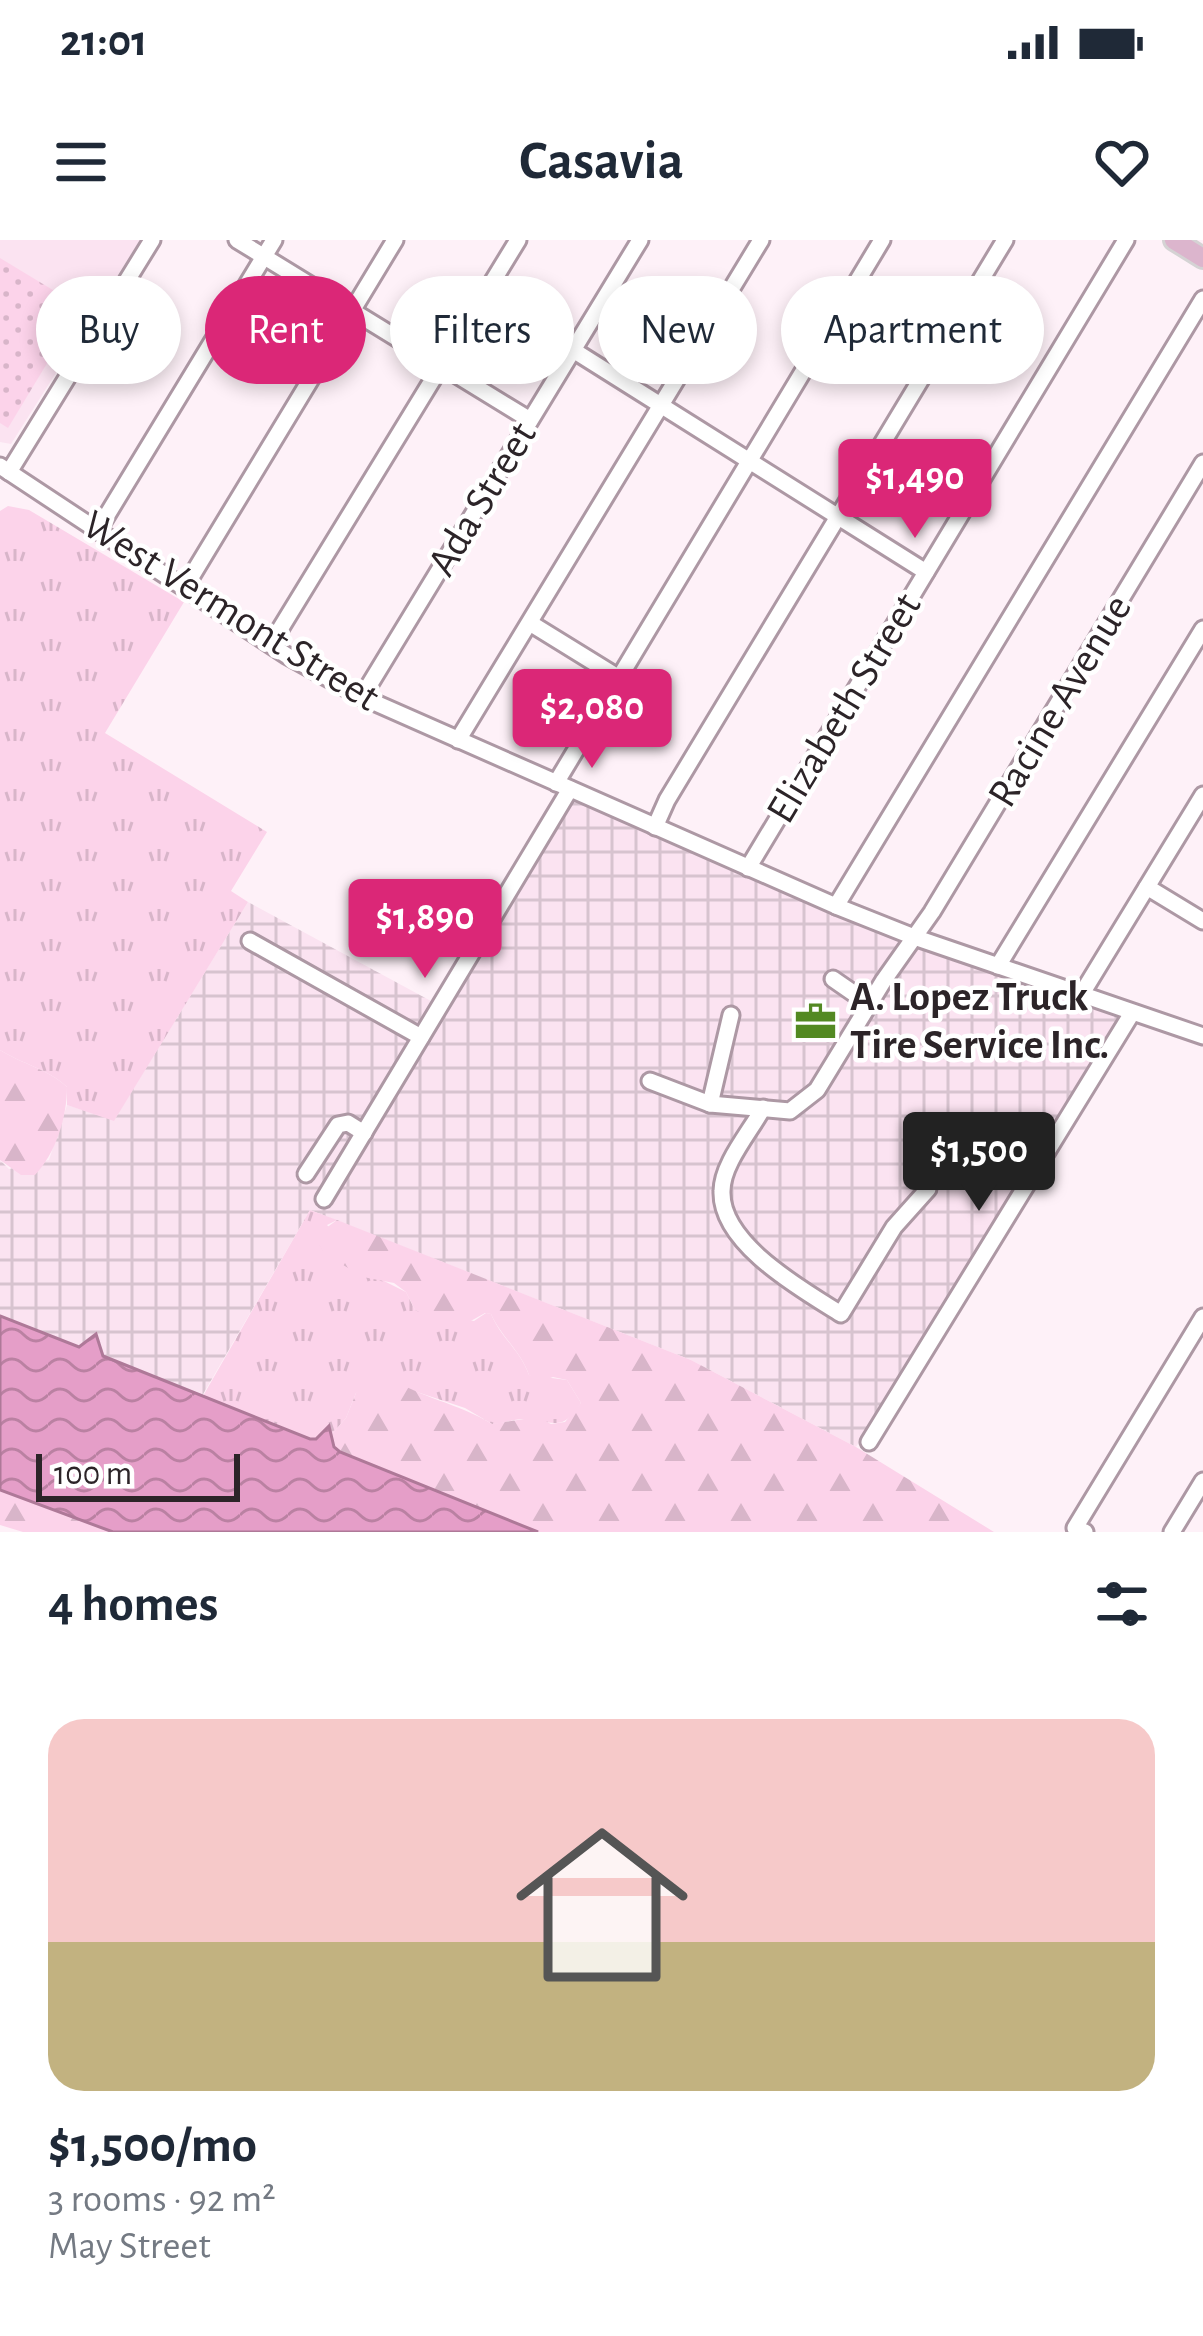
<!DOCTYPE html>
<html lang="en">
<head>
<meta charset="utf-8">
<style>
  :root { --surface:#fff; --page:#f2f2f3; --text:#1f2937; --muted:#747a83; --accent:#db2777 }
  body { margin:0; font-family:"Alegreya Sans",sans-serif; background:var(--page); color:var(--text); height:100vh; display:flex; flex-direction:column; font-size:45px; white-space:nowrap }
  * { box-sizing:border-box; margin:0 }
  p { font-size:39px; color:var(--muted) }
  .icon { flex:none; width:66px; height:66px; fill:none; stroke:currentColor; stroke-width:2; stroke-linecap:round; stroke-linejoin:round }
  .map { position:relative; height:1292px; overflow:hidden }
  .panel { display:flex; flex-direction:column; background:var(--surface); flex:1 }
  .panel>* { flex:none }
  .guide { position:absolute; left:36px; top:36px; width:1131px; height:108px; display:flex; gap:24px }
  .scale { position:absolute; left:36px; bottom:30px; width:204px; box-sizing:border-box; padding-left:12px; border:6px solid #2c2428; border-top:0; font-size:33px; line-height:42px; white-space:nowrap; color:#2c2428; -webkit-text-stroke:9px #fff; paint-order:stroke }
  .price { position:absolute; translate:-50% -102px; padding:0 27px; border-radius:12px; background:var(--accent); color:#fff; font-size:39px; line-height:78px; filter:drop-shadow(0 3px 6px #0008) }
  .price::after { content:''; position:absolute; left:50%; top:72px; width:36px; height:27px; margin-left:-18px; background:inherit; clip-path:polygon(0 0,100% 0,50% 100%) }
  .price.active { background:#222; color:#fff }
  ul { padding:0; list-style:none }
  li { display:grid; align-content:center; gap:24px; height:636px; padding:0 48px }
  li span { display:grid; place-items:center; height:372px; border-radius:36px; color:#555 }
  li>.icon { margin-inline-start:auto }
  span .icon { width:216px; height:216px; fill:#fffc; stroke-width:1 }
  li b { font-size:51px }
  h2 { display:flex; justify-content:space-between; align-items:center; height:144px; padding:0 48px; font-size:51px }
  .chip { padding:0 42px; border-radius:54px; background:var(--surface); box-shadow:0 6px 18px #0003; font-size:42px; line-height:108px }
  .chip.active { background:var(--accent); color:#fff }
  .status { display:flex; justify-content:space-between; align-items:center; height:84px; padding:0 60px; background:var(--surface); direction:ltr }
  .status svg { height:33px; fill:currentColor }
  header { display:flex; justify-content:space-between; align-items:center; height:156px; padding:0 48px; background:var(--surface); font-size:54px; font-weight:600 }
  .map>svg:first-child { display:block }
</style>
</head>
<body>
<div class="status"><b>21:01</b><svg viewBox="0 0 49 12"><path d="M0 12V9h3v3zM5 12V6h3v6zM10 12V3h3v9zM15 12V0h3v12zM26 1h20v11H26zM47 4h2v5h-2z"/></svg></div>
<header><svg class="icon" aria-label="menu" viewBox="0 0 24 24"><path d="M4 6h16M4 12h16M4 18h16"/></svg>Casavia<svg class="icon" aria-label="heart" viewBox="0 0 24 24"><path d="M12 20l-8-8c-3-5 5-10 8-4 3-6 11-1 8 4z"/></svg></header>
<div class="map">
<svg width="1203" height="1292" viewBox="0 0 1203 1292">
  <defs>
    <pattern id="industrial-grid" width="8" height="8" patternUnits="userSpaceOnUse" patternTransform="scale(3)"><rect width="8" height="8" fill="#fbe3f1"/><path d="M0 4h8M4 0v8" fill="none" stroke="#d7c3cf"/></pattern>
    <pattern id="grass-tufts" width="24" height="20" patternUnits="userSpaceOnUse" patternTransform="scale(3)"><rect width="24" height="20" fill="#fcd3ea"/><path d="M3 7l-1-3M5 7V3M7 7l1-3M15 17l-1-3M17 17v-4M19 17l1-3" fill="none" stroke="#d8b5c9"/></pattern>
    <pattern id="forest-firs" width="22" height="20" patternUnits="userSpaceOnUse" patternTransform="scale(3)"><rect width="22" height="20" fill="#fcd3ea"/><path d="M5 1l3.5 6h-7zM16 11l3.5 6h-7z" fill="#d8b5c9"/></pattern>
    <pattern id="park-dots" width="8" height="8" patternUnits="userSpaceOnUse" patternTransform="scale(3)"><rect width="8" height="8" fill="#fcd3ea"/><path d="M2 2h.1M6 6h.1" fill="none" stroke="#d8b5c9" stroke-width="1.8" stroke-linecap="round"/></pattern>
    <pattern id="water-waves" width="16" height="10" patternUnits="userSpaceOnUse" patternTransform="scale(3)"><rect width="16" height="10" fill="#e59ec8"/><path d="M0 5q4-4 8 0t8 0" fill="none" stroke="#ba81a2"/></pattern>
  </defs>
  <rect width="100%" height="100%" fill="#fef1f8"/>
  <!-- built -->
  <polygon fill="#fbe3f1" points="0,0 140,0 11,204 0,202"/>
  <!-- industrial -->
  <polygon fill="url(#industrial-grid)" points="576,551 832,662 1124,767 856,1207 691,1120 310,970 202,1156 103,1116 101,1103 79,1107 0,1076 0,920 9,929 49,920 67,865 114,880 248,662 442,767"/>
  <!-- grass -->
  <g fill="url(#grass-tufts)">
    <path d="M8,266l21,4 155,92 -79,131 162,99 -36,59 17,11 -134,219 -47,-16v-18c-19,-18 -45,-23 -67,-37v-539z"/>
    <path d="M310,970l27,10 -10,5 53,54 26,13 9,18 59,11 12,-8 5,1c10,24 29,36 38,61l38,5 14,23c-20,32 -30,16 -60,16 -10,1 -18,5 -29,5l-27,-16 -60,-20 -49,5 -10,25 -14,16 -3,-7 -13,12h-6l-107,-43z"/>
  </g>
  <!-- forest -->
  <g fill="url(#forest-firs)">
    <path d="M0,810c22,14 48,19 67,37 0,30 -11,66 -32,88h-14l-21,-15z"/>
    <path d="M337,980l354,140 165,87 138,85h-456l-198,-80 -6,-5 -2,-13 14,-16 10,-25 31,-17c33,22 71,27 105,48l45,-7 14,7 14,-2 16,-19 -14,-23 -14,-3 -11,4 -13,-6c-9,-25 -27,-37 -38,-61l-6,-1 -25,14 -45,-17 -9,-18 -12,-9 -31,-6 -38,-23 -6,-10 3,-13z"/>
    <polygon points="0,1250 113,1292 23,1292 0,1285"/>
  </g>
  <!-- park -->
  <polygon fill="url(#park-dots)" points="0,18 81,67 8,188 0,183"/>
  <!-- water -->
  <polygon fill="url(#water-waves)" stroke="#ae7998" stroke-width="3" points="0,1076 79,1107 96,1094 103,1116 310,1199 316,1199 329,1186 334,1207 340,1212 538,1292 113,1292 0,1250"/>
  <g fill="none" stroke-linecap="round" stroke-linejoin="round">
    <defs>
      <g id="minor">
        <polyline points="237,0 530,180"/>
        <polyline points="573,110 926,332"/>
        <polyline points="0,226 286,415 362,457 836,666 914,697 1203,796"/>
        <polyline points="9,232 152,0"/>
        <polyline points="98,290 274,0"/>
        <polyline points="185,347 395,0"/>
        <polyline points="530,383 619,438"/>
        <polyline points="271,404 518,0"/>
        <polyline points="362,457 640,0"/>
        <polyline points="458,500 761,0"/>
        <polyline points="556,543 882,0"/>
        <polyline points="655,587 667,560 1005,0"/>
        <polyline points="748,628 1126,0"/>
        <polyline points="1147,647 1203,681"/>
        <polyline points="836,666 1203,59"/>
        <polyline points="250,701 421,797"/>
        <polyline points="998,726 1203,389"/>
        <polyline points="833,739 869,764"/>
        <polyline points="1081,755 1203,555"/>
        <polyline points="650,841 710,864 790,871 817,850 884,740 932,672 1203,223"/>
        <polyline points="710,864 731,775"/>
        <path d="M763,868c-13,24 -41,56 -41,83 -2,53 81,99 119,123l53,-87 34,-38"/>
        <polyline points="306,934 338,885 348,883 364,893"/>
        <polyline points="324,959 570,549"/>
        <polyline points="869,1202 1132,773"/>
        <polyline points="1085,1292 1075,1288 1203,1077"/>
        <polyline points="1172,1292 1203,1241"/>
      </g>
      <polyline id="major" points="1174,0 1203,18"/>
    </defs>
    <!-- minor casing -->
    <use href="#minor" stroke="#ad98a4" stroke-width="21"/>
    <!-- major casing -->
    <use href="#major" stroke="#d5d3d4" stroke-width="24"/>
    <!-- minor -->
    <use href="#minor" stroke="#fff" stroke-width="15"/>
    <!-- major -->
    <use href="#major" stroke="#dcb5cd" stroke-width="18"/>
  </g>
  <!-- icons -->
  <defs>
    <symbol id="office-bare" viewBox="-9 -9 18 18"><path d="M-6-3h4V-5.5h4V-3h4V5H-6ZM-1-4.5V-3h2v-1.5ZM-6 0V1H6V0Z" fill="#538922" stroke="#fff" stroke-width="2.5" paint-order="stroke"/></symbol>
  </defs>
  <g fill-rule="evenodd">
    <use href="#office-bare" x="786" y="752" width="59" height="59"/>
  </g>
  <g text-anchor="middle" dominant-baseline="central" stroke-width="9" stroke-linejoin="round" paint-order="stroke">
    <!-- street labels -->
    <g font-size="42" fill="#2c2428" stroke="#fff">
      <text transform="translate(482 259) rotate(-59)">Ada Street</text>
      <text transform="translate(231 371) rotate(32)">West Vermont Street</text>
      <text transform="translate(1060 461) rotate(-59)">Racine Avenue</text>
      <text transform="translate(844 468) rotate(-59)">Elizabeth Street</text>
    </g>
    <!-- poi labels -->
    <g font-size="42" font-weight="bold" fill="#2c2428" stroke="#fff" text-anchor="start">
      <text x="850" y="757">A. Lopez Truck<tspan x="850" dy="48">Tire Service Inc.</tspan></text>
    </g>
  </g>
</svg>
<div class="scale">100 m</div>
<b class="price" style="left:915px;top:301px">$1,490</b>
<b class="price" style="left:592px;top:531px">$2,080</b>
<b class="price" style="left:425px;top:741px">$1,890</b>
<b class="price active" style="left:979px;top:974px">$1,500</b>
<div class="guide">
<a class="chip">Buy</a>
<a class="chip active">Rent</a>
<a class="chip">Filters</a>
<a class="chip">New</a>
<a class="chip">Apartment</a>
</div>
</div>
<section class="panel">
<h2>4 homes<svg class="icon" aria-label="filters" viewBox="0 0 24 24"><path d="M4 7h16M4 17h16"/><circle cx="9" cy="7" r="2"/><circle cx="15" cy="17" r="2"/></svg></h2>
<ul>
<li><span style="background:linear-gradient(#f6c9c9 60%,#c2b280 0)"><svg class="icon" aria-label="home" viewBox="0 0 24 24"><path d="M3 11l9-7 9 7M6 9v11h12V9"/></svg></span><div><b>$1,500/mo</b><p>3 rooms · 92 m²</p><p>May Street</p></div></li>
</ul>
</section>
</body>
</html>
